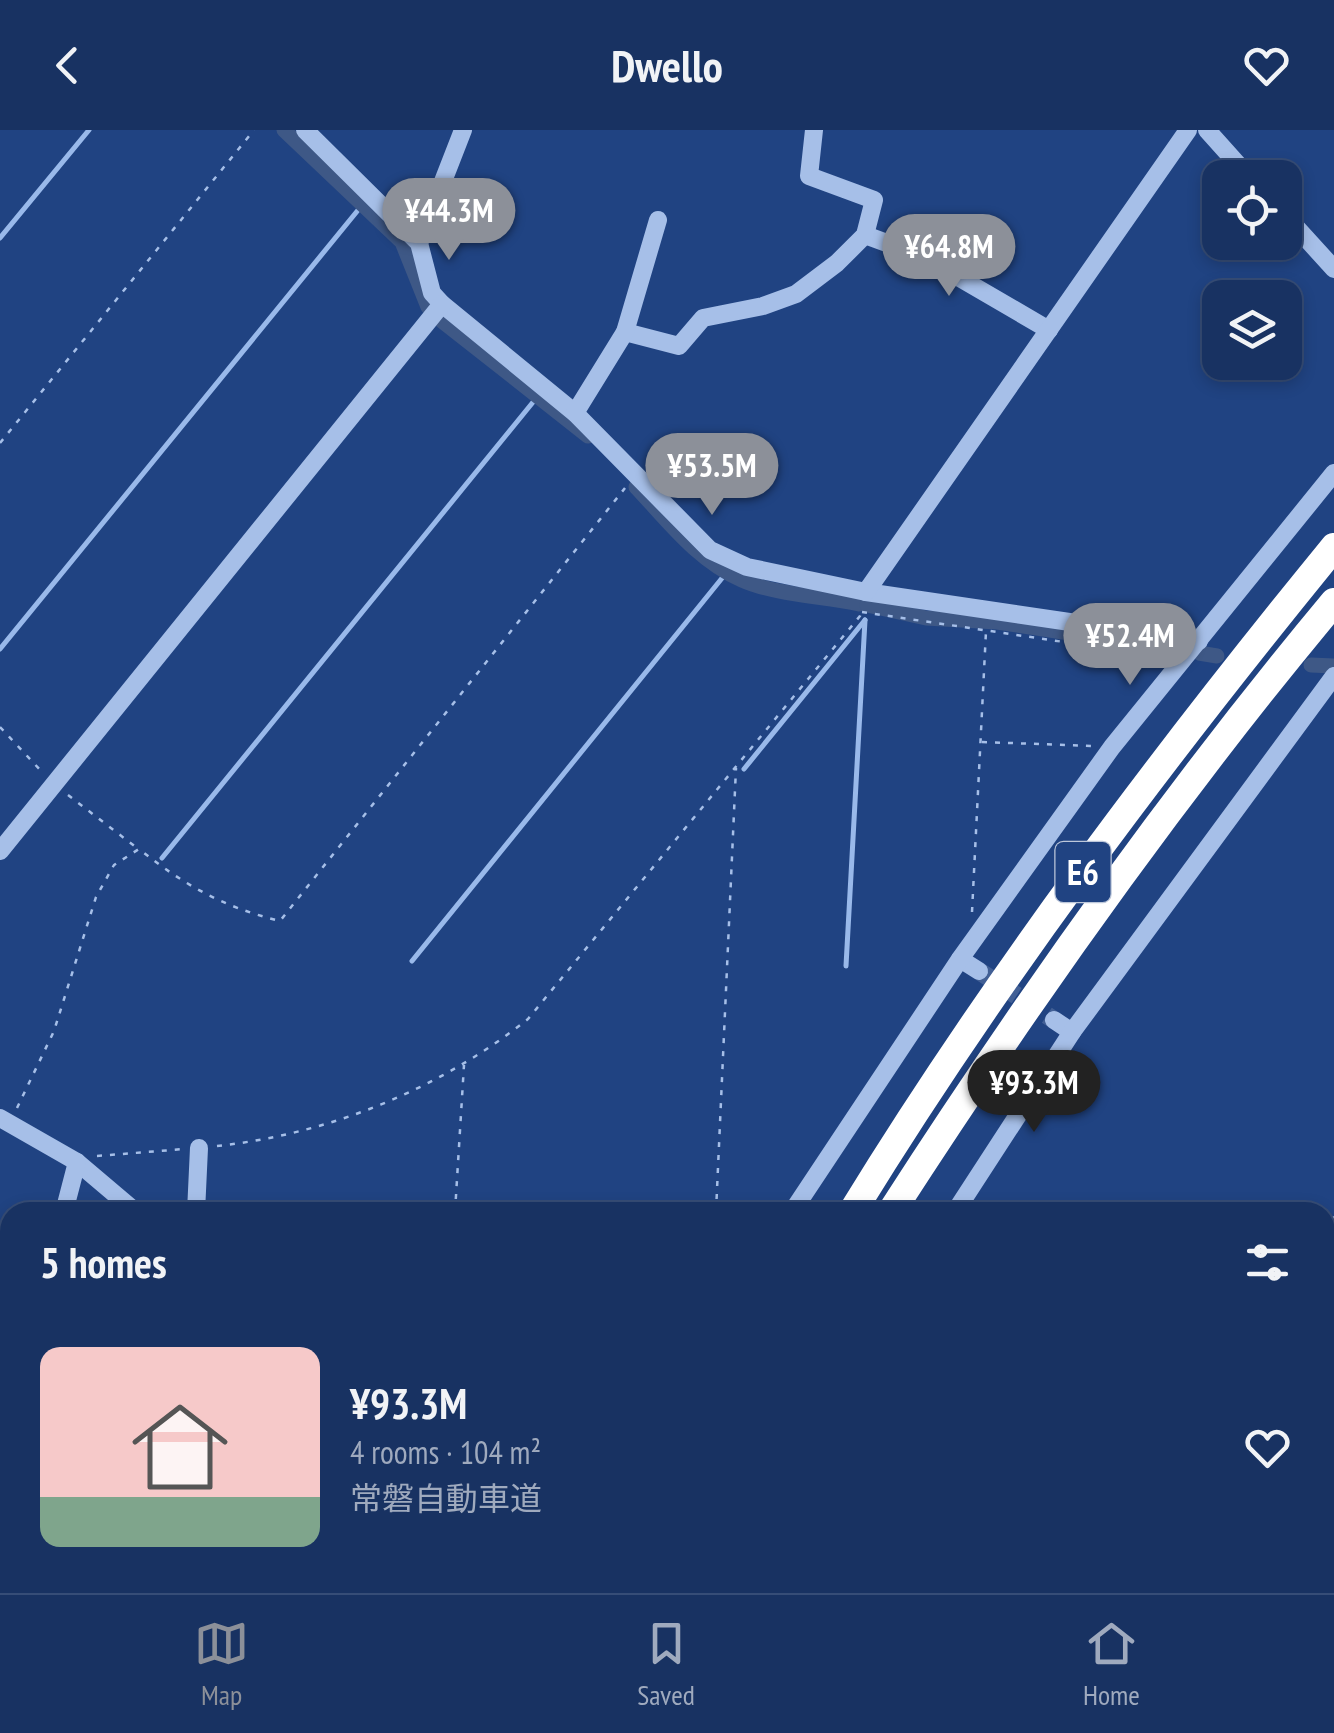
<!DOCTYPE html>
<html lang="en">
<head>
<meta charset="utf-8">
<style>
  :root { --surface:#183262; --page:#213a68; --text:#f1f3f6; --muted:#9faabe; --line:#364d77; --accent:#8c9099 }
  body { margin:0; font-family:"PT Sans Narrow","Noto Sans JP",sans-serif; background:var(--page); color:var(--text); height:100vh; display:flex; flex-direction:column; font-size:38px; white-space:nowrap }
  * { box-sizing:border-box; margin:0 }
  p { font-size:32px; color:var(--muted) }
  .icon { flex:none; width:55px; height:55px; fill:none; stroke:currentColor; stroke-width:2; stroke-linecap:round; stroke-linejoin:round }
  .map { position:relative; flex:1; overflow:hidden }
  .sheet { position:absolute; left:0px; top:1072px; width:1335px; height:392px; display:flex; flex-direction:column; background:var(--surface); border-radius:30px 30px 0 0; box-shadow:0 5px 15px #0003,0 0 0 2px var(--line) }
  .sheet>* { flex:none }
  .controls { position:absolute; left:1202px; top:30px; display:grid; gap:20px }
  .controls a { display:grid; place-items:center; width:100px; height:100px; border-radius:20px; background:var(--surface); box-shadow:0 5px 15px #0003,0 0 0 2px var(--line); font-size:50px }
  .price { position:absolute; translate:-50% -85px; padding:0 22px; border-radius:35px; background:var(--accent); color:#fff; font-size:32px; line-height:65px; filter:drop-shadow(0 2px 5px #0008) }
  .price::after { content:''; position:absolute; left:50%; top:60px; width:30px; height:22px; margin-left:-15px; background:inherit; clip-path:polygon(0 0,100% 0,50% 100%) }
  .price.active { background:#222; color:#fff }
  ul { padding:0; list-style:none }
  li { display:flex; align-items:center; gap:30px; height:250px; padding:0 40px }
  li span { display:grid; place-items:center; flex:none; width:280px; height:200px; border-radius:20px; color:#555 }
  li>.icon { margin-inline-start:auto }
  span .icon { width:120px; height:120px; fill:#fffc; stroke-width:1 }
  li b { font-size:42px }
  h2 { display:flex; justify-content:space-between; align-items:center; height:120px; padding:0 40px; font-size:42px }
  header { display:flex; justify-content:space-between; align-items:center; height:130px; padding:0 40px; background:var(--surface); font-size:45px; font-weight:600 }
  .tabs { display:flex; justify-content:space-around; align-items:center; height:140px; border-top:2px solid var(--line); background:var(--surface); font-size:28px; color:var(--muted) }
  .tabs a { display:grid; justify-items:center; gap:5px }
  .tabs .active { color:var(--accent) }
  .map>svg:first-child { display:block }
</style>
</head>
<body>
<header><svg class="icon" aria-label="back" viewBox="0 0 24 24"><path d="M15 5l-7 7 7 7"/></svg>Dwello<svg class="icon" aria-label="heart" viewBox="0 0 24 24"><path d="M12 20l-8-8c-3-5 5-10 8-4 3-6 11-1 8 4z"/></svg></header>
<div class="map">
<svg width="1334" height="1463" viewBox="0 0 1334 1463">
  <defs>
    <pattern id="forest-firs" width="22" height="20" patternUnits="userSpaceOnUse" patternTransform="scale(2.5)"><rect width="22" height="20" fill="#335ca0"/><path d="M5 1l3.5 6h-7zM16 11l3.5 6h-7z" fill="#5274ae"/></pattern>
  </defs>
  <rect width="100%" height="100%" fill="#204382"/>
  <!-- forest -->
  <g fill="url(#forest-firs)">
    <polygon points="255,1455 489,1455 490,1463 269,1463"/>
    <polygon points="729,1455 1230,1455 1217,1463 1094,1463 1076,1456 1074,1463 725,1463"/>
  </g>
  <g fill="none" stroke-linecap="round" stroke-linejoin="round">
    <!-- stream -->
    <g stroke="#99b9ea" stroke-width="5">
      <polyline points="0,108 89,0"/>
      <polyline points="0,519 363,74"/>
      <polyline points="744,639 865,490"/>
      <polyline points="162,728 538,266"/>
      <polyline points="412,831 727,442"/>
      <polyline points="846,836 865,490"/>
    </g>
    <!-- canal -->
    <g stroke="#3e5886" stroke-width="15">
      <polyline points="284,0 402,112 428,177"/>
      <polyline points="442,191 588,306"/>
      <path d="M636,357c32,34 62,74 106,93 34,15 80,16 117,24"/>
      <polyline points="867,475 926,488 997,492 1180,520"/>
      <polyline points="1199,523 1217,526"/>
      <polyline points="1311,535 1334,536"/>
    </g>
    <!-- minor-tunnel -->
    <polyline stroke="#415f95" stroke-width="18" stroke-dasharray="18 9" stroke-linecap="butt" points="979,841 1054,890"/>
    <!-- path -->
    <g stroke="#a6bfe8" stroke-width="2.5" stroke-dasharray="5 8" stroke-linecap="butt">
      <polyline points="0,313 254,0"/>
      <polyline points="862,482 1165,527"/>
      <polyline points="0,597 43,643"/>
      <polyline points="982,612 1094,616"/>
      <polyline points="68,665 137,718"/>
      <polyline points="972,782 986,501"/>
      <path d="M17,978l37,-77 42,-134 18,-32 25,-16c45,36 84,58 141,72l345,-433"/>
      <path d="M217,1016c112,-12 223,-57 311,-127l332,-403 2,-8"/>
      <polyline points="97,1026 184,1019"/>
      <polyline points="455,1082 464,935"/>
      <polyline points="716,1082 736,638"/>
      <polyline points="252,1463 258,1455"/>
      <polyline points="445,1463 463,1455"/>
    </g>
    <!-- minor -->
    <g stroke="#a6bfe8" stroke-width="18">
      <polyline points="305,0 419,113 432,163 442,174 575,283 710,420 747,437 866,462 1199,511"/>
      <polyline points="1207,0 1250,48"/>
      <polyline points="1285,85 1334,139"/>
      <polyline points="865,105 922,126 1049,200"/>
      <polyline points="419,113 463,0"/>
      <polyline points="625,202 679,216 703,188 763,176 796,164 837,133 865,105 874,70 809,46 814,0"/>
      <polyline points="575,283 625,202 658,90"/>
      <polyline points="866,462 1188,0"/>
      <polyline points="0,721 442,174"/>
      <polyline points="960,829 979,841"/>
      <polyline points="1054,890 1072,902"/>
      <polyline points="0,988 77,1032 136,1082"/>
      <polyline points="64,1082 77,1032"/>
      <polyline points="196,1082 199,1018"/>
      <polyline points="792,1082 960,829 1112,617 1334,343"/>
      <polyline points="955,1082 1072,902 1334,546"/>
      <polyline points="1325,1093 1334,1096"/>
      <polyline points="0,1322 10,1285"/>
      <polyline points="1325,1373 1334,1358"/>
      <polyline points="0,1379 10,1368"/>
      <polyline points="1298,1455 1304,1463"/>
      <polyline points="715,1463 719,1455"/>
    </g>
    <!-- major -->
    <g stroke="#e9effe" stroke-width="25">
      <polyline points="0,1412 10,1417"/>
      <polyline points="0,1438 10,1443"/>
      <polyline points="32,1455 48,1463"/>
      <polyline points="85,1455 101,1463"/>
    </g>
    <!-- highway -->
    <g stroke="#fff" stroke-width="28">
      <path d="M852,1082c143,-233 309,-453 482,-665"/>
      <path d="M891,1082c136,-211 282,-417 443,-610"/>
      <polyline points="634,1463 638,1455"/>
      <polyline points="672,1463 676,1455"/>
    </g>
  </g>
  <g text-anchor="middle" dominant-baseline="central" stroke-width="8" stroke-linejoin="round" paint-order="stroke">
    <!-- shield labels -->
    <rect fill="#204382" stroke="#bcc7da" stroke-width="2.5" x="1055.5" y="712" width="55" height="60" rx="8"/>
    <g font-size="35" font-weight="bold" fill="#fff">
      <text x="1083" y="742">E6</text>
    </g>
  </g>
</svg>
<div class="controls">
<a><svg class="icon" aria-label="locate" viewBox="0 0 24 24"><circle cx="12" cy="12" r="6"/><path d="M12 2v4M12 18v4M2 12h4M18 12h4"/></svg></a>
<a><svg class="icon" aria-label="layers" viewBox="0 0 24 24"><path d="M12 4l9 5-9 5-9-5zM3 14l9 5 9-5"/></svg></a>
</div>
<b class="price" style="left:449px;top:133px">¥44.3M</b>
<b class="price" style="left:949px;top:169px">¥64.8M</b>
<b class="price" style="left:712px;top:388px">¥53.5M</b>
<b class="price" style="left:1130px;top:558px">¥52.4M</b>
<b class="price active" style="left:1034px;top:1005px">¥93.3M</b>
<section class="sheet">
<h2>5 homes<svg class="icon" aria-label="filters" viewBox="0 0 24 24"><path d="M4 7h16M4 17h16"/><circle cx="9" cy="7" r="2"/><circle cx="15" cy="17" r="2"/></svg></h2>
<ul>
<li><span style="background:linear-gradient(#f6c9c9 75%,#7fa58c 0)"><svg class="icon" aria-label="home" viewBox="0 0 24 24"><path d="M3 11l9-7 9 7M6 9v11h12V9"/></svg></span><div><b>¥93.3M</b><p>4 rooms · 104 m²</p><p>常磐自動車道</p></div><svg class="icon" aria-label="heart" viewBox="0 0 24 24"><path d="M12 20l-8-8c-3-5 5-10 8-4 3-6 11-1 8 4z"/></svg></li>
</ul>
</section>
</div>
<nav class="tabs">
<a class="active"><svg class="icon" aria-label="map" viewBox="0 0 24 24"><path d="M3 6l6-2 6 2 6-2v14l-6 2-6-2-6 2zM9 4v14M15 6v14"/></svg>Map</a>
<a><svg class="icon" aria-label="saved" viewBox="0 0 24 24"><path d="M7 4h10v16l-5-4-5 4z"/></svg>Saved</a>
<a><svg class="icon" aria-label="home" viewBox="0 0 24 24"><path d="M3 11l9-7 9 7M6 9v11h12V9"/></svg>Home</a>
</nav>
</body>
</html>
